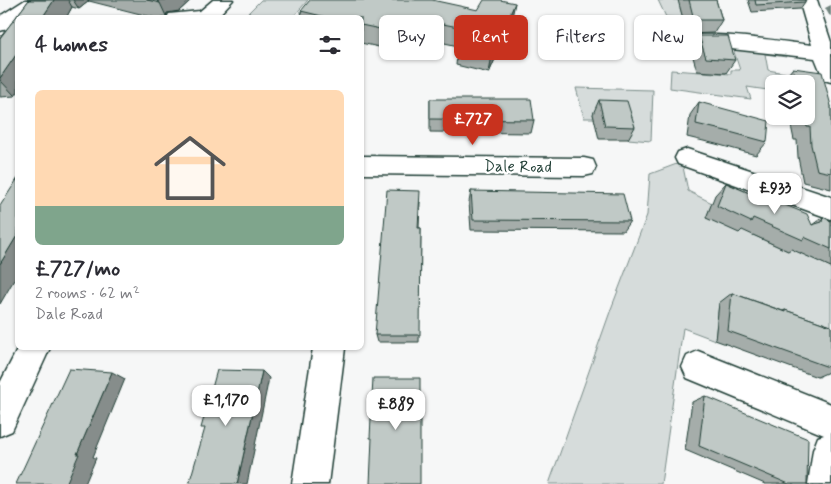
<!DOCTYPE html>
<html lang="en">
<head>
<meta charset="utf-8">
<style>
  :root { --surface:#fff; --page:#f2f2f3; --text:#2b2b33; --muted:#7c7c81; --accent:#c8321e }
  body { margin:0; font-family:Mynerve,sans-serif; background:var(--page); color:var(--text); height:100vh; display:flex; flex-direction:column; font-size:19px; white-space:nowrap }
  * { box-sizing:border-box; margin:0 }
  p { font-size:16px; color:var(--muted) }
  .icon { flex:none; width:28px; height:28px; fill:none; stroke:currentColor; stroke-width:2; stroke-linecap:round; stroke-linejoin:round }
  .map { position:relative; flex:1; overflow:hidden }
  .side { position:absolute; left:15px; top:15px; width:349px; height:335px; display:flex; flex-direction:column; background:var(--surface); border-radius:8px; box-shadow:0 1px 4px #0004 }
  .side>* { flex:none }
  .banner { position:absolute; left:379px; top:15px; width:376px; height:45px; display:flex; gap:10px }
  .tools { position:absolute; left:765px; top:75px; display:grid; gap:10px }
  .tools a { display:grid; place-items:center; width:50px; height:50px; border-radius:8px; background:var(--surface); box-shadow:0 1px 4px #0004; font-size:25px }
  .price { position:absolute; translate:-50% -42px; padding:0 11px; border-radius:10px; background:#fff; color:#222; font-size:16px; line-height:32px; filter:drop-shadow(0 1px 2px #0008) }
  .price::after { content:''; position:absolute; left:50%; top:30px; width:15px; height:11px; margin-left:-8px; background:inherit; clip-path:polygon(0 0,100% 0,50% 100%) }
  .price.active { background:var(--accent); color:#fff }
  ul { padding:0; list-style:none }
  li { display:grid; align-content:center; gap:10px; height:265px; padding:0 20px }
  li span { display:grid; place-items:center; height:155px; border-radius:8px; color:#555 }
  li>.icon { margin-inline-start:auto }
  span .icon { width:90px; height:90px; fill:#fffc; stroke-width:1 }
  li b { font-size:21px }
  h2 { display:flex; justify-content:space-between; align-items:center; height:60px; padding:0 20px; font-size:21px }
  .tag { padding:0 18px; border-radius:8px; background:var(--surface); box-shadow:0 1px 4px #0004; font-size:18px; line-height:45px }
  .tag.active { background:var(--accent); color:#fff }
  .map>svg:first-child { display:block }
</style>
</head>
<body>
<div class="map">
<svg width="831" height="484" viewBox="0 0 831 484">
  <rect width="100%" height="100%" fill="#f6f7f7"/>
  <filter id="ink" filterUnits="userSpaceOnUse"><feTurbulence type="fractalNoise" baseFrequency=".02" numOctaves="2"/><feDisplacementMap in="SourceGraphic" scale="10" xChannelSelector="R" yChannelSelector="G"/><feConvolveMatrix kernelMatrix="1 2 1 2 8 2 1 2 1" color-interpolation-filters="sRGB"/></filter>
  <g filter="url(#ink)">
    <!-- green -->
    <g fill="#d6dcdb" stroke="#7a8c88">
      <polygon points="261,0 308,0 293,17 261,17 247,14"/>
      <polygon points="658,0 716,0 718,15 680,8 683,18 666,17"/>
      <polygon points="737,48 785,55 786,57 765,54 768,70 785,73 788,82 781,81 782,84 774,84 774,91 747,87 751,99 670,88 671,70 731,74 731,70 740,70 734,52"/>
      <polygon points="576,88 653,90 651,141 628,139 593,114 594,118 584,118"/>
      <polygon points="682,162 688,191 712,203 706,218 743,222 753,235 788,251 792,238 801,253 831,267 831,327 820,377 817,377 719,303 715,340 683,328 661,484 549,484 611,309 647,215 650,174"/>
    </g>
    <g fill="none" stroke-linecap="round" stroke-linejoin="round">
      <!-- stream -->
      <polygon fill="#72857f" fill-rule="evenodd" points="831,5 831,16 829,15 825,8"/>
      <defs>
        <g id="minor">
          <polygon points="25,0 47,0 24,18 18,18 18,22 7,29 0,31 0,16"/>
          <polygon points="213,0 233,0 216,18 167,18 169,14 200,11"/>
          <path d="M799,0h18l14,42v40l-7,-2 -9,-22 -93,-10h-41l-7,-2 -3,-4 3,-4c34,-9 101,3 138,7z"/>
          <polygon points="687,149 831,197 831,219 678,164 675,158 678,152"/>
          <polygon points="361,156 584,158 593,160 596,167 593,174 584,176 361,174"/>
          <polygon points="18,348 50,348 12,431 0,436 0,383"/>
          <polygon points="313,348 345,348 328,484 292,484"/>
          <polygon points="698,351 831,404 831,484 808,484 813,450 818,437 824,435 687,378 682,367 687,356"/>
        </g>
      </defs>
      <!-- minor casing -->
      <use href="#minor" stroke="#1f3d34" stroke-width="3"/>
      <!-- minor -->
      <use href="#minor" fill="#fff" fill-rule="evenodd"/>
    </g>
    <!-- wall -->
    <g fill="#a5adaa" stroke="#1f3d34">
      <polygon points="29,0 191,0 179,11 167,13 166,16 167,18 156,18 89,1 79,9 72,7 66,18 18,18 15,96 0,97 0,38"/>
      <polygon points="678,0 716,0 722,20 714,33 687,34"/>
      <polygon points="748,0 805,0 805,2 800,9 752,12"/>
      <polygon points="435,1 511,22 489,73 456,65 458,46 418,37 410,54 361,43 361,18 302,18 301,11"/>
      <polygon points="699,36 735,60 726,73 697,71 691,50"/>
      <polygon points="793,68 831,106 831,189 803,182 798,157 797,140 794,140 789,116 806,116 806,84 783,84 782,81"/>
      <polygon points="430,99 534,120 531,133 430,132"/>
      <polygon points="599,100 635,127 628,139 599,139 593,114"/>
      <polygon points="699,102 767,142 756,155 716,144 687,137 690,115"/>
      <polygon points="726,183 770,202 773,200 812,225 823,217 831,221 831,267 791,249 788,251 742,230 739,233 706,218 715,195"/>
      <polygon points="471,191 630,221 623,231 471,230 469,202"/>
      <polygon points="420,202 419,228 421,228 419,342 377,342 375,335"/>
      <polygon points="732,293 783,311 785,310 831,326 831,371 817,377 715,340 719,303"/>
      <polygon points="705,396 807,484 765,484 685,450 692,402"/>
    </g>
    <!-- shaded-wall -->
    <g fill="#868d8b" stroke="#1f3d34">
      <polygon points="54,0 68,0 72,7 66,18 42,18"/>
      <polygon points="73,0 88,0 89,1 79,9"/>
      <polygon points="157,0 191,0 179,11 167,13 166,16 160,3 157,1"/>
      <polygon points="515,3 511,22 489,73 492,55"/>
      <polygon points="418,19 418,37 410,54 409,35"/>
      <polygon points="18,52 18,92 15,96 0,80 0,78"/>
      <polygon points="18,234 18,273 0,304 0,264"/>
      <polygon points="262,371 269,378 247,484 237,484"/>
      <polygon points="112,372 125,379 93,457 96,458 85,484 66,484 77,454"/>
    </g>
    <!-- building -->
    <g fill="#c0c9c6" stroke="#1f3d34">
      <polygon points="29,0 54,0 42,18 18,18 18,52 0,78 0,38"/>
      <polygon points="147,0 157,0 157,1 160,3"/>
      <polygon points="310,0 432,0 478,10 484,0 500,0 515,3 492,55 458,47 468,29 418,19 409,35 361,25 361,18 330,18 301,11"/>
      <polygon points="689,0 716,0 722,20 694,20"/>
      <polygon points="755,0 805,0 805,2 756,5"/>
      <polygon points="699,36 728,36 735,60 706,58"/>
      <polygon points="793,68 822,72 831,106 831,173 817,170 811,145 810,127 807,127 804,116 806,116 806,84 797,84"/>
      <polygon points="430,99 531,99 534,120 430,119"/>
      <polygon points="599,100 627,101 635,127 605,126"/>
      <polygon points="699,102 769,121 767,142 726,131 696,124"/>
      <polygon points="18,178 18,234 0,264 0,206"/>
      <polygon points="726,183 772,203 773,200 807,214 812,225 822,222 823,217 831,221 831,249 804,237 803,240 753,218 751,222 717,206"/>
      <polygon points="387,190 420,191 418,228 421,228 420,335 375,335"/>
      <polygon points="471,191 623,194 630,221 473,220"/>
      <polygon points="732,293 785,312 785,310 831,326 831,368 728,331"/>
      <polygon points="69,369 112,372 77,454 79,454 66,484 16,484"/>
      <polygon points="217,370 262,371 237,484 189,484 205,428 201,428"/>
      <polygon points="373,378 420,378 420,484 370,484 372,438 370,438"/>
      <polygon points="705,396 808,439 807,484 789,484 699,446"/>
    </g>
  </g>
  <g text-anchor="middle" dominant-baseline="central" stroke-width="4.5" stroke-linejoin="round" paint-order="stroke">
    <!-- street labels -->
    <g font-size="16" fill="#1f3d34" stroke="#fff">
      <text transform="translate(518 167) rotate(1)">Dale Road</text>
    </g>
  </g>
</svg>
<div class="tools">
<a><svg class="icon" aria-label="layers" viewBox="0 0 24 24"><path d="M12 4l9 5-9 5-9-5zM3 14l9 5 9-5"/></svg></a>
</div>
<b class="price active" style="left:473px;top:146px">£727</b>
<b class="price" style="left:775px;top:215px">£933</b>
<b class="price" style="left:226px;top:427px">£1,170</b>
<b class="price" style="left:396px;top:431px">£889</b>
<div class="banner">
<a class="tag">Buy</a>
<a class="tag active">Rent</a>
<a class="tag">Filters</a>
<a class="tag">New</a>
</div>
<section class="side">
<h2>4 homes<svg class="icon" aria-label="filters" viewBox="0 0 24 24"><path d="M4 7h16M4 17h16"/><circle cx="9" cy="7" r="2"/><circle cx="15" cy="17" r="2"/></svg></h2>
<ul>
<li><span style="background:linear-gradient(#ffd9b3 75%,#7fa58c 0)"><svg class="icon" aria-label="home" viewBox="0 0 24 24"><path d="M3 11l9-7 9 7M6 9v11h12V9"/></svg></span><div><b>£727/mo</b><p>2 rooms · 62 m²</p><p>Dale Road</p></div></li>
</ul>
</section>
</div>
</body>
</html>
